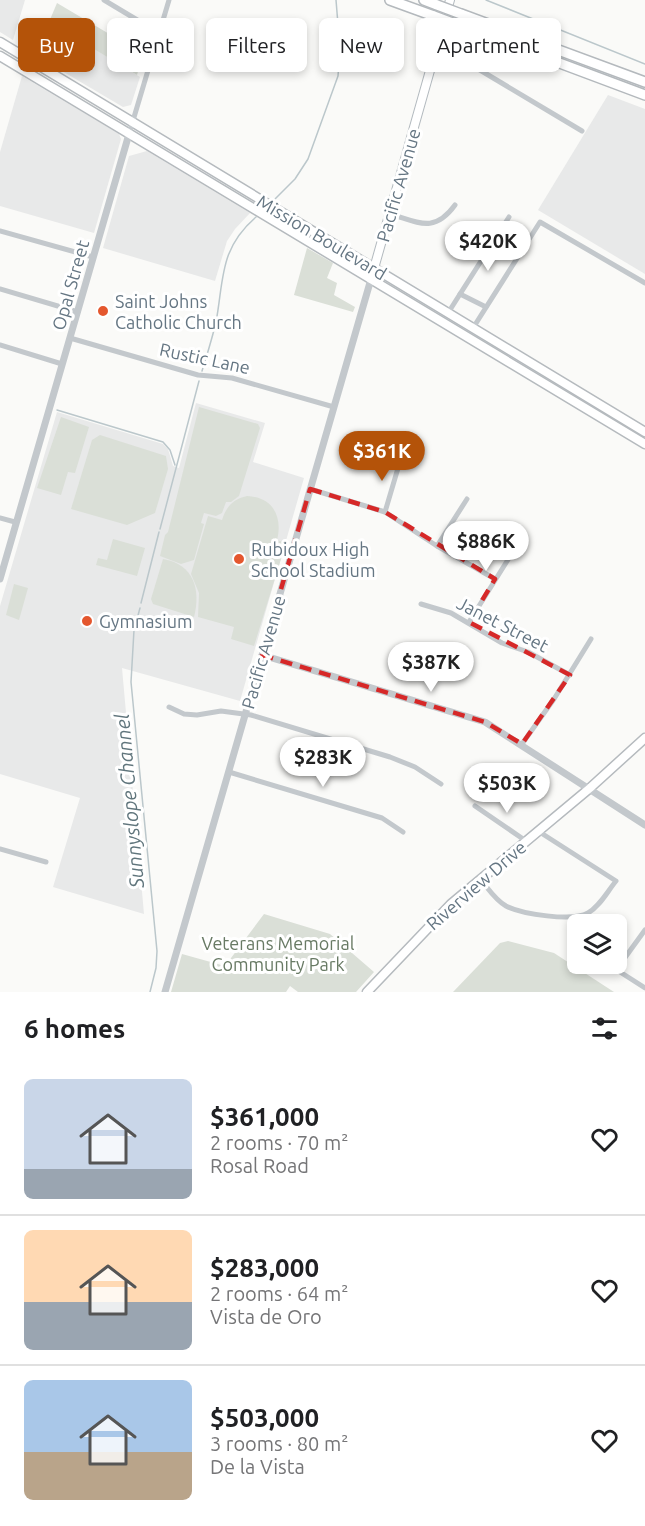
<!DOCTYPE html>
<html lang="en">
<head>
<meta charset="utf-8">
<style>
  :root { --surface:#fff; --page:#f6f6f6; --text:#202124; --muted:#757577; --line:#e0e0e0; --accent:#b45309 }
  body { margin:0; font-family:Ubuntu,sans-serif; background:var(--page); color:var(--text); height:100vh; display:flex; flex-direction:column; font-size:22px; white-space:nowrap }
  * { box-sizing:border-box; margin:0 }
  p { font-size:20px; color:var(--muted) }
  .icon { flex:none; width:33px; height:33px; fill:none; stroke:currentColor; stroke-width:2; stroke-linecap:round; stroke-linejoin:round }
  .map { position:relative; height:992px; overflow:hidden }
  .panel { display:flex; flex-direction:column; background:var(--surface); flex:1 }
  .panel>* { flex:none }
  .guide { position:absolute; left:18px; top:18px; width:609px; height:54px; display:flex; gap:12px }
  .fabs { position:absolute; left:567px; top:914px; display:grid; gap:12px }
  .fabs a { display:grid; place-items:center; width:60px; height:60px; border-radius:9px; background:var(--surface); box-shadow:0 3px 9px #0003; font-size:30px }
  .price { position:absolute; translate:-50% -51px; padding:0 14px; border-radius:21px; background:#fff; color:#222; font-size:20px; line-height:39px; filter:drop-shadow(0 2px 3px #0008) }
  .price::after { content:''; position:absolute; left:50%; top:36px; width:18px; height:14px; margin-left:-9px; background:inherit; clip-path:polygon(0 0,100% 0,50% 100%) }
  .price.on { background:var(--accent); color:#fff }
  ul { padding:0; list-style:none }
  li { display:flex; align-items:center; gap:18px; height:150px; padding:0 24px }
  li+li { border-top:2px solid var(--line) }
  li span { display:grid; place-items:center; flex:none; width:168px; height:120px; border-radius:9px; color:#555 }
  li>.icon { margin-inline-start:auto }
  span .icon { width:72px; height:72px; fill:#fffc; stroke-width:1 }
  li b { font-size:26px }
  h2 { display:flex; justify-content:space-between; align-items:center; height:72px; padding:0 24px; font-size:26px }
  .tag { padding:0 21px; border-radius:9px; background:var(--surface); box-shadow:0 3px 9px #0003; font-size:21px; line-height:54px }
  .tag.on { background:var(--accent); color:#fff }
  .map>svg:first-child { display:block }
</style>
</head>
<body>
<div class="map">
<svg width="645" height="992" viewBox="0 0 645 992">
  <rect width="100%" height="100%" fill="#fafaf8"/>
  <!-- built -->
  <g fill="#e8e9e9">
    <polygon points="0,0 25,0 13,40 0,32"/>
    <polygon points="45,19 140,77 131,105 123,107 35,55"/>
    <polygon points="22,76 119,134 121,139 94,233 0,206 0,152"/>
    <polygon points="608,95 645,109 645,274 538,210"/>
    <polygon points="147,151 250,213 235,229 227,241 215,281 103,248 129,156"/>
    <polygon points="196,403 265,423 253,462 304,478 240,701 122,668 144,914 53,887 80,798 0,774 0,606 57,412 163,444 168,449 173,466 179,468"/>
  </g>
  <!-- green -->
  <g fill="#dadfd7">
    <polygon points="57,3 143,54 137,75 49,22"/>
    <polygon points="307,248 333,263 327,278 337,283 334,295 355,307 353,312 294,295"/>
    <polygon points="199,407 258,424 260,428 239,496 231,502 226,502 222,513 216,516 204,513 201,523 204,524 194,560 181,564 160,556 165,535 168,532"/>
    <polygon points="61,417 89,427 75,473 68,472 61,495 37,488"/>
    <polygon points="100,435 166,456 168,469 155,513 127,525 71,509 92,440"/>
    <path d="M247,496c26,1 36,21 30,44l9,3 -32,103 -23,-7 3,-12 -36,-10 1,-24 -8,-19 17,-58 14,4c4,-13 11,-21 25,-24z"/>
    <polygon points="113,539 145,548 137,576 96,565 98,558 107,560"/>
    <path d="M163,559c31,5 38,31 31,58l-41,-13 -2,-5z"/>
    <polygon points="14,584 28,588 19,620 6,615"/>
    <polygon points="264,914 330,934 374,972 356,992 298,992 290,986 286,992 171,992 182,954 225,966"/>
    <polygon points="508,941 554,953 614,992 453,992 500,943"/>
  </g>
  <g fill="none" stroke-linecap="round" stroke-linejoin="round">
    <!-- stream -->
    <g stroke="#bbc7cb" stroke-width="1.5">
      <polyline points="486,0 645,64"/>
      <polyline points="274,200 295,179 308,159 338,76 340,49 336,0"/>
      <path d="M202,371c5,-16 10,-32 14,-49 8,-43 3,-73 40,-105"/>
      <polyline points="57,410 163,442 170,450 175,465"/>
      <polyline points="160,529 199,381"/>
      <polyline points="141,603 159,532"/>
      <polyline points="140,608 134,630 131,682 157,951 156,968 150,992"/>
    </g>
    <defs>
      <polyline id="secondary" points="371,279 450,0"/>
      <g id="primary">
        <polyline points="0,42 645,432"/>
        <polyline points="0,56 645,444"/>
        <polyline points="367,992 451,904 590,788 645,738"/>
      </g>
      <g id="motorway">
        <polyline points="390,0 434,16"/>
        <polyline points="424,0 437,5"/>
        <polyline points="461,14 645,82"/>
        <polyline points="458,25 645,95"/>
      </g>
    </defs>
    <!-- secondary casing -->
    <use href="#secondary" stroke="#b3babf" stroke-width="10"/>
    <!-- primary casing -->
    <use href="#primary" stroke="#b5babe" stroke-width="11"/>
    <!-- motorway casing -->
    <use href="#motorway" stroke="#b4b9bd" stroke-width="12"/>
    <!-- minor -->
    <g stroke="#c3c8cc" stroke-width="5">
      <polyline points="104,0 159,33"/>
      <polyline points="438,45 582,131"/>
      <polyline points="129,134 169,0"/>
      <path d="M390,214c28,8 44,20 65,-9"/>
      <polyline points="0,231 93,257"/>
      <polyline points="0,289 78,312"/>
      <polyline points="460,294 486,307"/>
      <polyline points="448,313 509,217"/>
      <polyline points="473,328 540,222 645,283"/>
      <polyline points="70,338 198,375 232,378 334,407"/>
      <polyline points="0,345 62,364"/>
      <polyline points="310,489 385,512 437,546 495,579"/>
      <polyline points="385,512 401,458"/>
      <polyline points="0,518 15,522"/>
      <polyline points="437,546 467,499"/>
      <polyline points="421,604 451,613 502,643 528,652 570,675"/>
      <polyline points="469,622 524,534"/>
      <polyline points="169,707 184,714 197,715 221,711 251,715 390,757 415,767 441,784"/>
      <polyline points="522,744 554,699 591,639"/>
      <polyline points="229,772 382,818 403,832"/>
      <polyline points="475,806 526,841"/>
      <polyline points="0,849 46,862"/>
      <path d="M480,879c8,9 15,21 26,27 16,8 66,16 82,7 12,-7 19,-21 28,-32l-78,-50"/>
      <polyline points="606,963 645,988"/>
      <polyline points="616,970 645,930"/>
    </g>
    <!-- tertiary -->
    <g stroke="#c3c8cc" stroke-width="7">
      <polyline points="0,579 129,134"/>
      <polyline points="262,655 485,722 645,825"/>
      <polyline points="165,992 371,279"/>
    </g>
    <!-- secondary -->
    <use href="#secondary" stroke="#fff" stroke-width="8"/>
    <!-- primary -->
    <use href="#primary" stroke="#fff" stroke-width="8"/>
    <!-- motorway -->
    <use href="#motorway" stroke="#fff" stroke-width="9"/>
    <defs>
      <g id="motorway-bridge">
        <polyline points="437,5 461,14"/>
        <polyline points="434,16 458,25"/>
      </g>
    </defs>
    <!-- motorway-bridge casing -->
    <use href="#motorway-bridge" stroke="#b4b9bd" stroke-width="12" stroke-linecap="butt"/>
    <!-- motorway-bridge -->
    <use href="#motorway-bridge" stroke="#fff" stroke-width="9"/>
  </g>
  <!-- marked area -->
  <path fill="none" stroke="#d62828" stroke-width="4.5" stroke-dasharray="12 8" stroke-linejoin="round" d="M310,489l75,23 110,67 -26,43 101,53 -48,69 -37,-22 -223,-67z"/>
  <!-- markers -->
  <g fill="#e4572e" stroke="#fff" stroke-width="2">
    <circle cx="103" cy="311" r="6"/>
    <circle cx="239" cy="559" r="6"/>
    <circle cx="87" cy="621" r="6"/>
  </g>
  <g text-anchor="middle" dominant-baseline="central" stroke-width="6" stroke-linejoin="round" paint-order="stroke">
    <!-- street labels -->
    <g font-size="18" fill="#657683" stroke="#fff">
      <text transform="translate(398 185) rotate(-74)">Pacific Avenue</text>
      <text transform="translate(322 237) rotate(31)">Mission Boulevard</text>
      <text transform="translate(70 285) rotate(-74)">Opal Street</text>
      <text transform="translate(205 358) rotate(12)">Rustic Lane</text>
      <text transform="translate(503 624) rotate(27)">Janet Street</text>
      <text transform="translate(263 652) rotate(-74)">Pacific Avenue</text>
      <text transform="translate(476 885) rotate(-41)">Riverview Drive</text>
    </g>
    <!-- poi labels -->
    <g font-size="18" fill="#657683" stroke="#fff" text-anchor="start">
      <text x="115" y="301">Saint Johns<tspan x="115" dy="21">Catholic Church</tspan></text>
      <text x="251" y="549">Rubidoux High<tspan x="251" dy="21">School Stadium</tspan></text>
      <text x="99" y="621">Gymnasium</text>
    </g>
    <!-- park labels -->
    <g font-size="18" fill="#687a64" stroke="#fff">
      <text x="278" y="943">Veterans Memorial<tspan x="278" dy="21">Community Park</tspan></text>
    </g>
    <!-- water labels -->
    <g font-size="20" font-style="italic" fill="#60757c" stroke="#fff">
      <text transform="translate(129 801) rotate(-95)">Sunnyslope Channel</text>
    </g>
  </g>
</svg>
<div class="fabs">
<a><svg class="icon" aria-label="layers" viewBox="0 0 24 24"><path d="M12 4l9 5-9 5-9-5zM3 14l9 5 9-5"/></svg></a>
</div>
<b class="price" style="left:488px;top:272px">$420K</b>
<b class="price on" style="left:382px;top:482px">$361K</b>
<b class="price" style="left:486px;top:572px">$886K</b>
<b class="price" style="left:431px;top:693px">$387K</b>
<b class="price" style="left:323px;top:788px">$283K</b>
<b class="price" style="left:507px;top:814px">$503K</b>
<div class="guide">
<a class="tag on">Buy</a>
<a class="tag">Rent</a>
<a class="tag">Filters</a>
<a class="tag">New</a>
<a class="tag">Apartment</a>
</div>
</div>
<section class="panel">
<h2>6 homes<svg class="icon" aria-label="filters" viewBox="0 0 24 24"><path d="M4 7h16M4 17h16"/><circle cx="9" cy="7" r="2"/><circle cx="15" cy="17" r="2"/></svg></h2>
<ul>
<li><span style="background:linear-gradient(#c9d6e8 75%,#9aa5b1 0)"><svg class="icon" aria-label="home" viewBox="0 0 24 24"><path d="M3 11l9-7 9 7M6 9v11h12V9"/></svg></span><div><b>$361,000</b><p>2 rooms · 70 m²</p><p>Rosal Road</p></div><svg class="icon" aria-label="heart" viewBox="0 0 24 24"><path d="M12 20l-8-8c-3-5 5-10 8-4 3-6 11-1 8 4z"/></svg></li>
<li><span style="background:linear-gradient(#ffd9b3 60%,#9aa5b1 0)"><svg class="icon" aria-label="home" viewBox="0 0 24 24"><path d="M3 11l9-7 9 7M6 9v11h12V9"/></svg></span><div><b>$283,000</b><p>2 rooms · 64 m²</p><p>Vista de Oro</p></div><svg class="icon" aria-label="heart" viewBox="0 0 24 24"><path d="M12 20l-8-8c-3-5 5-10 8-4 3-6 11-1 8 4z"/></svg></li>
<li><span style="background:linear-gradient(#a9c7e8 60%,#b9a48a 0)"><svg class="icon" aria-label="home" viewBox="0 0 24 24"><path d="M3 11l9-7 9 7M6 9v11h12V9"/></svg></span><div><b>$503,000</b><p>3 rooms · 80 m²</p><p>De la Vista</p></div><svg class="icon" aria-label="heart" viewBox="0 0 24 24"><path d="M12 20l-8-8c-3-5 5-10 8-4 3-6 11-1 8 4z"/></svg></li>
</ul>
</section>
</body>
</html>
